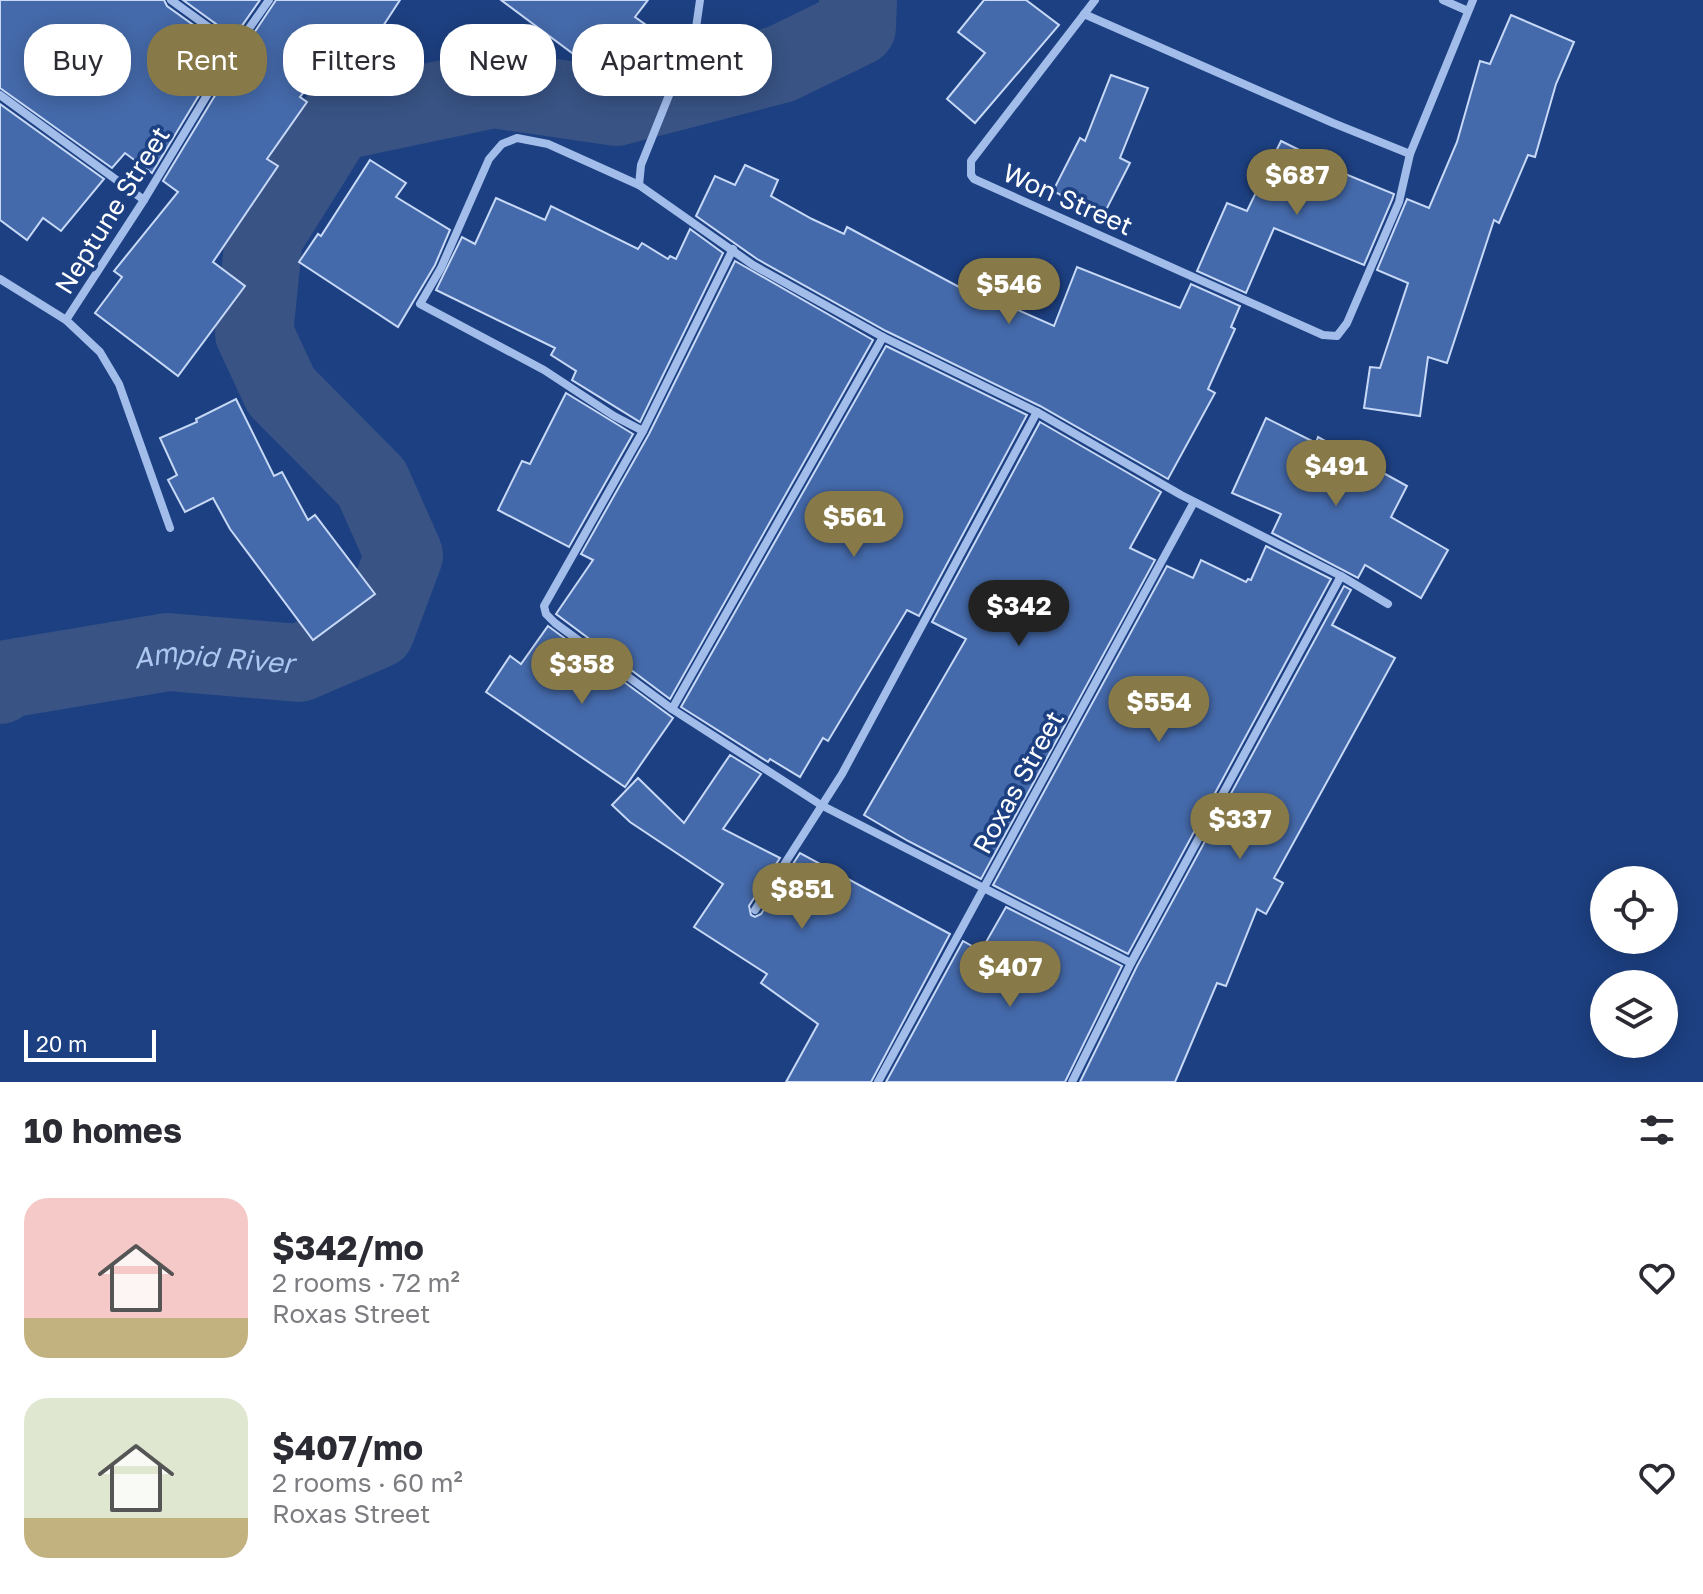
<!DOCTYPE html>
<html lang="en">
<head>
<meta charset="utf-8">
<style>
  :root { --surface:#fff; --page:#f7f7f7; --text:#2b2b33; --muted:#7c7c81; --accent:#887a48 }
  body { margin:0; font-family:"Golos Text",sans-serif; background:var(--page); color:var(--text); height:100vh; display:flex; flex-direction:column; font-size:30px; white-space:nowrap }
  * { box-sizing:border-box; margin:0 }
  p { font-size:26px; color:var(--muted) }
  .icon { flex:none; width:44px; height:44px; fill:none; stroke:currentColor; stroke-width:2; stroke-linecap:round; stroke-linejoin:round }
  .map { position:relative; height:1082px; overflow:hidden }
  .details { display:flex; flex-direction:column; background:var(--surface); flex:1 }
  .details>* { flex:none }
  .banner { position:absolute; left:24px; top:24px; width:800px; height:72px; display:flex; gap:16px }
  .buttons { position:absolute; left:1590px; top:866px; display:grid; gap:16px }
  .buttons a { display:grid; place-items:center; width:88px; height:88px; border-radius:50%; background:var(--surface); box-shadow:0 4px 20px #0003; font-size:40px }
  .scale { position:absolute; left:24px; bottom:20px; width:132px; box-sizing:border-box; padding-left:8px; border:4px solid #fff; border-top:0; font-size:22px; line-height:28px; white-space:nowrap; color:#fff; -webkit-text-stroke:6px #1d4082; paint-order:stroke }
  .price { position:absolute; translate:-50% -68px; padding:0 18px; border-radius:28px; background:var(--accent); color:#fff; font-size:26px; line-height:52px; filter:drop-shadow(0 2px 4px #0008) }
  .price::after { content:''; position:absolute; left:50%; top:48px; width:24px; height:18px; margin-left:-12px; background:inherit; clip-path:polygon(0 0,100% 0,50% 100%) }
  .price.current { background:#222; color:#fff }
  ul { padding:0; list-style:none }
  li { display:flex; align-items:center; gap:24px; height:200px; padding:0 24px }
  li span { display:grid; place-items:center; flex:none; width:224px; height:160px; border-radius:24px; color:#555 }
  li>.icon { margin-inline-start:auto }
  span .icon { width:96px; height:96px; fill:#fffc; stroke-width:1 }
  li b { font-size:34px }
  h2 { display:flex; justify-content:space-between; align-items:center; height:96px; padding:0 24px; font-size:34px }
  .pill { padding:0 28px; border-radius:32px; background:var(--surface); box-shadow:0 4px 20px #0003; font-size:28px; line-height:72px }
  .pill.current { background:var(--accent); color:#fff }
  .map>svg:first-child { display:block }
</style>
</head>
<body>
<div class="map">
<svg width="1703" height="1082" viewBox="0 0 1703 1082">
  <rect width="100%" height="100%" fill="#1d4082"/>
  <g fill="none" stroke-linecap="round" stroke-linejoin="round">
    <!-- river -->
    <path stroke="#385384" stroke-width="78" id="s1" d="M0,685l7,-6 161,-27 131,11 77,-33 28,-75 -32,-72 -91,-92 -27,-58 10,-96 72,-115 157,-33 123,18 165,-43 76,-37 1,-27"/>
  </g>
  <!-- building -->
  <g fill="#456aab" stroke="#c7d9f7" stroke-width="2">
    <polygon points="0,0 164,0 167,6 227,49 152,173 125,153 112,168 0,88"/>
    <polygon points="183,0 260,0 234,37"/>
    <polygon points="276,0 400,0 374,40 355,28 300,97 307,102 267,159 278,166 213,262 245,286 178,376 95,313 122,277 114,271 178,192 163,181 242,51"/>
    <polygon points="501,0 648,0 635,17 660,35 619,88"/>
    <polygon points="984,0 1026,0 1059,25 975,123 947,99 985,53 958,32"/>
    <polygon points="1511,15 1574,42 1556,84 1535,157 1528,155 1499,223 1494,220 1447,363 1428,357 1420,416 1364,408 1370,367 1380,368 1408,283 1377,270 1407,199 1429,208 1457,142 1480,61 1490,64"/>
    <polygon points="1111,75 1148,88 1120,158 1130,163 1103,216 1053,191 1080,138 1085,141"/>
    <polygon points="0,104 104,179 61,231 43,218 27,240 0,220"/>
    <polygon points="1281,141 1334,167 1333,169 1394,194 1392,200 1364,265 1274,228 1246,293 1197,271 1227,203 1247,211"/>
    <polygon points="370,160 406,183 396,197 450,230 435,265 398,327 299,262 318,234 321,236"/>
    <polygon points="745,165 778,180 771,196 812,219 844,234 847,227 974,295 975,291 1054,326 1077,267 1180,308 1191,284 1240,306 1231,327 1235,329 1208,389 1215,393 1168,479 1040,406 886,331 757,259 696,216 715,176 735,185"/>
    <polygon points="496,198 545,220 551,206 638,249 642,243 668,259 670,256 676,259 690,229 723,253 640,422 572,380 576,371 551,355 555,348 436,290 462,237 475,244"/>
    <polygon points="735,261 873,340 670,699 556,614 593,560 581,554 649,434"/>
    <polygon points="886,346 1027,415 919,616 907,610 828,741 823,738 800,777 770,759 768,762 681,707"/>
    <polygon points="566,393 633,434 569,547 498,510 522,461 530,464"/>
    <polygon points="236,399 274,476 282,472 308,520 315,515 375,594 313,640 230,529 213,498 185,512 168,480 177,475 160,438 197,422 196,419"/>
    <polygon points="1266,418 1316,443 1318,437 1407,486 1391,517 1448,550 1421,598 1365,565 1358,578 1272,533 1281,514 1232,493"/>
    <polygon points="1040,422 1161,492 1130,548 1155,560 981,879 908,841 864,815 966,639 932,622"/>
    <polygon points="1266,546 1331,579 1128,954 993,885 1167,566 1193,578 1201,560 1246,582 1248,579 1251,580"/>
    <polygon points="1344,586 1351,590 1332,625 1395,658 1274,878 1283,883 1266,914 1257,909 1226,986 1217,983 1175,1082 1080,1082 1137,966"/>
    <polygon points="548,626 673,718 625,787 486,692 510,656 521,664"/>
    <polygon points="730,755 761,774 723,829 780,858 749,906 751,915 755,917 761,914 800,853 950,934 871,1082 786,1082 818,1024 761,983 767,974 694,927 723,884 630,822 612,805 638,778 684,823"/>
    <polygon points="1006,907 1122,966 1065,1082 886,1082 963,941 981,951"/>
  </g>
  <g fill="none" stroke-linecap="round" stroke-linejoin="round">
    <!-- street -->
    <g stroke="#a3bdea" stroke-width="8">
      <polyline points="171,0 236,47"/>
      <polyline points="1095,0 971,161 971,175 974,179 1323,335 1337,336 1347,323 1399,202 1410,154 1473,0"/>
      <polyline points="1443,0 1468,11"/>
      <polyline points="1084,14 1333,123 1410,154"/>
      <polyline points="0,95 144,200"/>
      <polyline points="639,185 641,165 696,28 700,0"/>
      <polyline points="733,249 643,431 544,606 546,614 555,623 672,709 821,805 1131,963"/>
      <polyline points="0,279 66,320 100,352 119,384 170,528"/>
      <polyline points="66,320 144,200 236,47 269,0"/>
      <polyline points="643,431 614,416 544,370 420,304 441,268 489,159 502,144 517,138 548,144 639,185 753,265 883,337 1037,412 1181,495 1341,576 1388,604"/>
      <polyline points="672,709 883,337"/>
      <polyline points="755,910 842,774 1037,412"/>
      <polyline points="878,1082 1194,502"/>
      <polyline points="1072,1082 1131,963 1341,576"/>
    </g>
  </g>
  <g text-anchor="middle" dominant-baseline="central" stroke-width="7" stroke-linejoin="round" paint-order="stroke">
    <!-- street labels -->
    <g font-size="26" fill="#fff" stroke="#1d4082">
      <text transform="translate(1068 199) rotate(24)">Won Street</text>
      <text transform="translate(112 210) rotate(-58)">Neptune Street</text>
      <text transform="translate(1018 782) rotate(-61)">Roxas Street</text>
    </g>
    <!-- water labels -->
    <g font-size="28" font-style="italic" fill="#aec7f1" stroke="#1d4082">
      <text stroke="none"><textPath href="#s1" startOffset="218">Ampid River</textPath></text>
    </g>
  </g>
</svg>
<div class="buttons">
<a><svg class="icon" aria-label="locate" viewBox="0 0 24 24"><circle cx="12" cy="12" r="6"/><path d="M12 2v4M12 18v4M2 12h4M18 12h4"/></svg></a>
<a><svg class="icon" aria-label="layers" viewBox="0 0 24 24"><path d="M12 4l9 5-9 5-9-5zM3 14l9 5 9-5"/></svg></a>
</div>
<div class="scale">20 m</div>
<b class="price" style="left:1297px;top:217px">$687</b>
<b class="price" style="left:1009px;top:326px">$546</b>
<b class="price" style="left:1336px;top:508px">$491</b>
<b class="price" style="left:854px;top:559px">$561</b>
<b class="price current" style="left:1019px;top:648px">$342</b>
<b class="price" style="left:582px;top:706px">$358</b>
<b class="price" style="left:1159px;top:744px">$554</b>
<b class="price" style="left:1240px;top:861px">$337</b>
<b class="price" style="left:802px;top:931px">$851</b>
<b class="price" style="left:1010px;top:1009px">$407</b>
<div class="banner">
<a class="pill">Buy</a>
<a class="pill current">Rent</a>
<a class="pill">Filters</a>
<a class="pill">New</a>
<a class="pill">Apartment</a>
</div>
</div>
<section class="details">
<h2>10 homes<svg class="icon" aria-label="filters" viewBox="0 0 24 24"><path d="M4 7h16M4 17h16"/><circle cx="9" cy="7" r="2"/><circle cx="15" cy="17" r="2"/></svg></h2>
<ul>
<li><span style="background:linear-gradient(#f6c9c9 75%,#c2b280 0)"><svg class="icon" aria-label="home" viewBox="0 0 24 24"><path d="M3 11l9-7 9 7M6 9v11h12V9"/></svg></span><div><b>$342/mo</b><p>2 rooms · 72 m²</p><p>Roxas Street</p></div><svg class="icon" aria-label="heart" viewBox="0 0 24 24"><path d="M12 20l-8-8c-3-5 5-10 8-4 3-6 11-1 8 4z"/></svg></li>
<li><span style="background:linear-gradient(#dfe7d0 75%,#c2b280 0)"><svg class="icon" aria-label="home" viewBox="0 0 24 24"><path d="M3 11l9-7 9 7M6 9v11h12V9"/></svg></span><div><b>$407/mo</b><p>2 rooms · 60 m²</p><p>Roxas Street</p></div><svg class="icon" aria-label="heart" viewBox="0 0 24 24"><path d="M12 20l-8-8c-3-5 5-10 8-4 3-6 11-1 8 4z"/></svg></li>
</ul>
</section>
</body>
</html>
